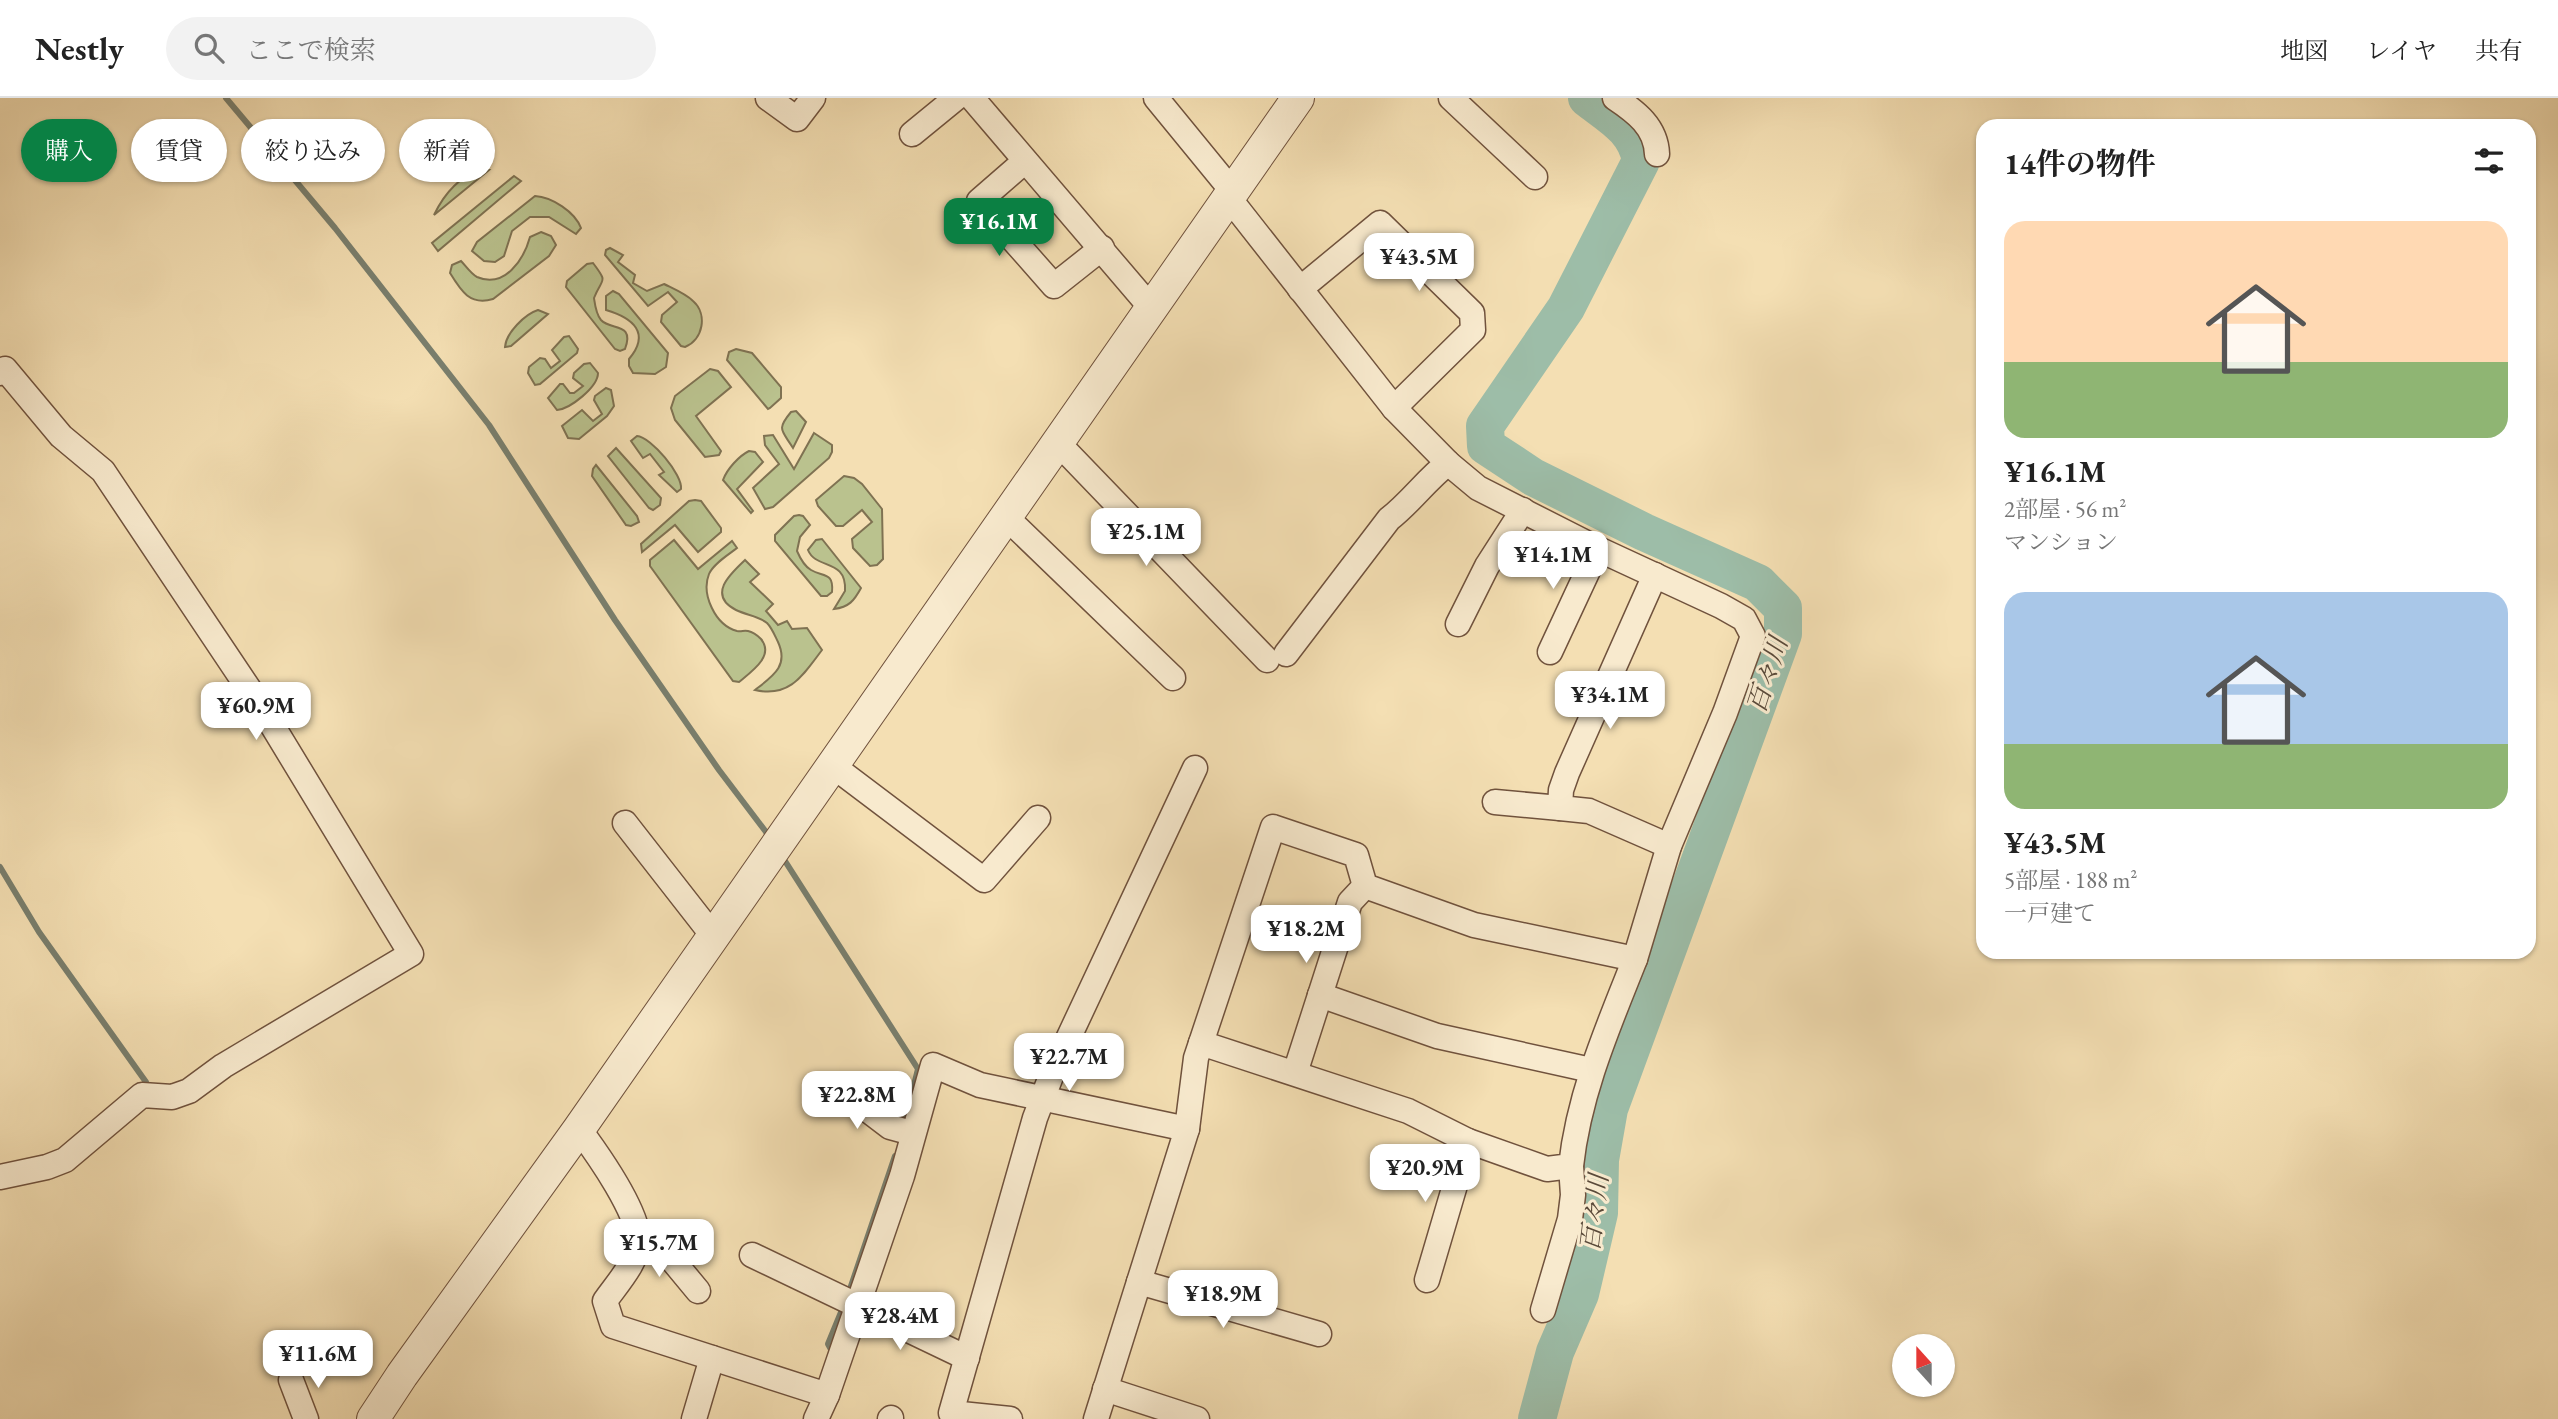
<!DOCTYPE html>
<html lang="ja">
<head>
<meta charset="utf-8">
<style>
  :root { --surface:#fff; --page:#f2f2f2; --text:#222; --muted:#767676; --line:#e0e0e0; --accent:#0b8043 }
  body { margin:0; font-family:"EB Garamond","Noto Serif JP",serif; background:var(--page); color:var(--text); height:100vh; display:flex; flex-direction:column; font-size:26px; white-space:nowrap }
  * { box-sizing:border-box; margin:0 }
  p { font-size:23px; color:var(--muted) }
  .icon { flex:none; width:38px; height:38px; fill:none; stroke:currentColor; stroke-width:2; stroke-linecap:round; stroke-linejoin:round }
  .map { position:relative; flex:1; overflow:hidden }
  .details { position:absolute; left:1976px; top:21px; width:560px; height:840px; display:flex; flex-direction:column; background:var(--surface); border-radius:21px; box-shadow:0 2px 5px #0004 }
  .details>* { flex:none }
  .hud { position:absolute; left:21px; top:21px; width:665px; height:63px; display:flex; gap:14px }
  .needle { width:46px; rotate:339deg }
  .fabs { position:absolute; left:1892px; top:1236px; display:grid; gap:14px }
  .fabs a { display:grid; place-items:center; width:63px; height:63px; border-radius:50%; background:var(--surface); box-shadow:0 2px 5px #0004; font-size:35px }
  .price { position:absolute; translate:-50% -60px; padding:0 16px; border-radius:14px; background:#fff; color:#222; font-size:23px; line-height:46px; filter:drop-shadow(0 2px 4px #0008) }
  .price::after { content:''; position:absolute; left:50%; top:42px; width:21px; height:16px; margin-left:-10px; background:inherit; clip-path:polygon(0 0,100% 0,50% 100%) }
  .price.current { background:var(--accent); color:#fff }
  ul { padding:0; list-style:none }
  li { display:grid; align-content:center; gap:14px; height:371px; padding:0 28px }
  li span { display:grid; place-items:center; height:217px; border-radius:21px; color:#555 }
  li>.icon { margin-inline-start:auto }
  span .icon { width:126px; height:126px; fill:#fffc; stroke-width:1 }
  li b { font-size:30px }
  h2 { display:flex; justify-content:space-between; align-items:center; height:84px; padding:0 28px; font-size:30px }
  .pill { padding:0 24px; border-radius:32px; background:var(--surface); box-shadow:0 2px 5px #0004; font-size:24px; line-height:63px }
  .pill.current { background:var(--accent); color:#fff }
  header { display:flex; align-items:center; gap:42px; box-sizing:border-box; height:98px; padding:0 35px; background:var(--surface); border-bottom:2px solid var(--line) }
  header strong { font-size:33px }
  nav { display:flex; gap:38px; margin-inline-start:auto; font-size:24px }
  .search { width:490px; height:63px; background:var(--page); display:flex; align-items:center; gap:18px; box-sizing:border-box; padding:0 24px; border-radius:38px; color:var(--muted); font-size:26px }
  .map>svg:first-child { display:block }
</style>
</head>
<body>
<header>
<strong>Nestly</strong>
<div class="search"><svg class="icon" aria-label="search" viewBox="0 0 24 24"><circle cx="10" cy="10" r="6"/><path d="M15 15l6 6"/></svg>ここで検索</div>
<nav><a>地図</a><a>レイヤ</a><a>共有</a></nav>
</header>
<div class="map">
<svg width="2558" height="1321" viewBox="0 0 2558 1321">
  <rect width="100%" height="100%" fill="#f4dfb3"/>
  <filter id="stains"><feTurbulence type="fractalNoise" baseFrequency=".00286" numOctaves="4"/><feColorMatrix values="0 0 0 0 .2 0 0 0 0 .09 0 0 0 0 .02 0 0 0 .5 -.17"/></filter>
  <radialGradient id="worn" r=".72"><stop offset=".6" stop-color="#630" stop-opacity="0"/><stop offset="1" stop-color="#630" stop-opacity=".3"/></radialGradient>
  <!-- grass -->
  <g fill="#bac28e" stroke="#7f7252" stroke-width="2">
    <path d="M481,71l8,1 -55,45c10,-21 25,-38 47,-46z"/>
    <polygon points="514,78 521,83 438,153 432,145"/>
    <path d="M535,98c17,1 40,16 46,32l-5,6 -27,-17h-19l-18,14 -8,25 -9,6 -11,-1 -12,-10 5,-9z"/>
    <path d="M541,134l10,4 5,9 -7,11 -56,43c-23,7 -32,-8 -43,-26l2,-8 9,-4c4,4 10,13 16,16 28,12 47,-18 53,-40z"/>
    <path d="M610,150l13,7 -5,7 17,13 -2,8 14,8 17,-7c10,5 22,10 29,17 15,13 10,39 -8,46l-4,-1 -20,-24 1,-7 15,-13 -9,-10 -20,14 -43,-51 1,-5z"/>
    <path d="M593,165c16,21 9,14 1,35 1,7 2,16 7,22 10,11 34,2 24,29l-5,2 -5,-2 -49,-62 1,-6 20,-17z"/>
    <path d="M613,193l6,3 49,59 -2,14 -11,7 -22,-1 -4,-7v-7c22,-26 4,-41 -23,-49v-14z"/>
    <path d="M538,212l10,4 -37,32 -6,1c1,-14 20,-33 33,-37z"/>
    <polygon points="569,238 578,251 577,255 540,286 535,287 528,275 529,269 540,260 545,261 551,270 560,263 552,252 564,239"/>
    <polygon points="736,251 752,255 781,289 781,300 770,310 768,311 727,262 729,254"/>
    <path d="M590,265l8,10c0,14 -28,36 -41,37l-9,-12 12,-14h3l7,9h4l9,-7 -10,-8 1,-5 10,-9z"/>
    <polygon points="710,271 718,273 731,289 696,318 721,353 719,357 705,359 675,322 671,310 675,298"/>
    <polygon points="606,290 611,292 614,308 607,318 579,341 568,340 562,328 582,312 593,323 602,316 594,302 595,298"/>
    <path d="M796,313l10,11 -13,26c-11,-18 -17,-18 -2,-36z"/>
    <polygon points="814,335 832,347 832,354 829,360 773,409 765,411 753,390 779,366 765,347 764,338 773,337 794,371"/>
    <path d="M637,338c14,1 46,39 44,53l-4,3 -18,-17 5,-3 -14,-18 -7,4 -12,-17z"/>
    <polygon points="616,350 661,400 660,407 653,412 649,410 608,358"/>
    <path d="M749,353l6,1 8,10 -26,27 16,22 -2,2 -28,-33c4,-11 16,-24 26,-29z"/>
    <polygon points="596,367 637,418 639,424 631,428 626,427 592,378 593,371"/>
    <polygon points="844,378 854,380 862,386 882,411 883,461 877,467 870,468 853,450 852,441 872,424 862,412 843,428 836,428 818,408 816,402"/>
    <polygon points="695,402 701,403 721,430 721,434 698,454 675,427 642,454 641,446 689,403"/>
    <path d="M799,417l4,1 7,9 -10,12 -3,14c3,7 7,15 14,19 12,7 23,2 21,22l-5,4h-6l-46,-55v-6l19,-19z"/>
    <path d="M822,441l39,49c-7,13 -12,19 -27,21l11,-18c2,-33 -29,-21 -37,-41l8,-10z"/>
    <path d="M674,442l24,29 34,-28 5,7c-9,7 -24,16 -28,26 -8,20 6,51 28,57 5,1 6,-1 11,0 5,1 10,5 13,8 14,17 -10,33 -22,43l-6,-1 -83,-115v-6z"/>
    <path d="M745,462l14,14 -9,8 23,22 -7,7 12,14 9,-4 5,8 15,-1 15,22c-19,25 -32,48 -67,40 18,-14 34,-24 23,-48 -3,-6 -6,-14 -11,-19 -8,-7 -21,-8 -31,-13 -29,-15 -6,-36 9,-50z"/>
  </g>
  <g fill="none" stroke-linecap="round" stroke-linejoin="round">
    <!-- stream -->
    <g stroke="#797f6e" stroke-width="6">
      <polyline points="226,0 335,130 489,327 615,522 719,672 769,738"/>
      <polyline points="785,763 918,971 905,1024"/>
      <polyline points="0,769 39,834 146,984 147,993"/>
      <polyline points="848,1197 895,1058"/>
      <polyline points="833,1255 828,1246 844,1207"/>
    </g>
    <!-- river -->
    <path stroke="#9dbda8" stroke-width="38" d="M1537,1321l18,-67 25,-58 19,-81 1,-53 9,-51 174,-475v-26l-25,-25 -114,-51 -111,-55 -47,-31 -1,-20 81,-118 75,-147c-5,-32 -31,-45 -54,-63"/>
    <defs>
      <g id="minor">
        <polyline points="768,0 797,21 813,0"/>
        <polyline points="972,0 1153,212"/>
        <polyline points="1156,0 1233,94"/>
        <polyline points="1451,0 1535,79"/>
        <path d="M1615,0c21,14 41,29 42,56"/>
        <polyline points="912,36 956,0"/>
        <polyline points="1025,63 979,103 1054,188 1102,150"/>
        <polyline points="1300,191 1380,125 1472,215 1473,232 1394,310"/>
        <polyline points="0,275 5,271 61,338 103,373 263,612 411,856 223,968 189,993 172,999 142,997 65,1062 47,1069 0,1079"/>
        <polyline points="1059,346 1267,562"/>
        <polyline points="1007,420 1173,580"/>
        <polyline points="1655,477 1567,675 1561,692 1560,710 1589,713 1669,748"/>
        <polyline points="1458,526 1487,468 1523,412"/>
        <polyline points="1550,554 1598,451"/>
        <path d="M1286,556l103,-135c22,-17 37,-39 59,-56"/>
        <polyline points="833,668 984,782 1038,720"/>
        <polyline points="1495,704 1560,710"/>
        <polyline points="625,725 714,839"/>
        <polyline points="1320,897 1437,938 1591,972"/>
        <path d="M1201,945l207,68 60,30 79,28 24,-3c8,-73 37,-139 64,-207"/>
        <polyline points="1295,975 1350,804 1365,788"/>
        <polyline points="844,994 890,1029 912,1035"/>
        <path d="M579,1031c17,23 63,87 59,115 -3,21 -22,41 -33,57l8,25 214,69 75,-219 31,-111 47,20 207,44"/>
        <polyline points="638,1145 669,1158 698,1193"/>
        <polyline points="752,1157 967,1260"/>
        <polyline points="1427,1182 1468,1043"/>
        <polyline points="1139,1184 1319,1236"/>
        <polyline points="1543,1212 1570,1121 1573,1097 1571,1068"/>
        <polyline points="291,1282 306,1321"/>
        <polyline points="1105,1291 1197,1321"/>
        <polyline points="694,1321 712,1260"/>
        <polyline points="816,1321 827,1297"/>
        <polyline points="890,1321 891,1320"/>
        <polyline points="1010,1321 951,1315 1035,1020 1053,973 1195,670"/>
        <polyline points="1096,1321 1187,1031 1196,960 1273,729 1356,757 1365,788 1474,827 1635,861 1669,748 1725,615 1753,538 1744,521 1721,508 1598,451 1478,390 1448,365 1394,310 1229,100"/>
      </g>
      <polyline id="tertiary" points="373,1321 402,1277 579,1031 1298,0"/>
    </defs>
    <!-- minor casing -->
    <use href="#minor" stroke="#70523d" stroke-width="27"/>
    <!-- tertiary casing -->
    <use href="#tertiary" stroke="#70523d" stroke-width="34"/>
    <!-- minor -->
    <use href="#minor" stroke="#f8eace" stroke-width="24"/>
    <!-- tertiary -->
    <use href="#tertiary" stroke="#f8eace" stroke-width="32"/>
  </g>
  <g text-anchor="middle" dominant-baseline="central" stroke-width="6" stroke-linejoin="round" paint-order="stroke">
    <!-- water labels -->
    <g font-size="26" font-style="italic" fill="#5a4a3a" stroke="#f8eace">
      <text transform="translate(1767 577) rotate(-72)">百々川</text>
      <text transform="translate(1594 1115) rotate(-83)">百々川</text>
    </g>
  </g>
  <rect width="100%" height="100%" filter="url(#stains)"/>
  <rect width="100%" height="100%" fill="url(#worn)"/>
</svg>
<div class="fabs">
<a><svg class="needle" viewBox="-14 -14 28 28"><path d="M0-13l5 13h-10z" fill="#e53935"/><path d="M0 13l5-13h-10z" fill="#767676"/></svg></a>
</div>
<b class="price current" style="left:999px;top:160px">¥16.1M</b>
<b class="price" style="left:1419px;top:195px">¥43.5M</b>
<b class="price" style="left:1146px;top:470px">¥25.1M</b>
<b class="price" style="left:1553px;top:493px">¥14.1M</b>
<b class="price" style="left:1610px;top:633px">¥34.1M</b>
<b class="price" style="left:256px;top:644px">¥60.9M</b>
<b class="price" style="left:1306px;top:867px">¥18.2M</b>
<b class="price" style="left:1069px;top:995px">¥22.7M</b>
<b class="price" style="left:857px;top:1033px">¥22.8M</b>
<b class="price" style="left:1425px;top:1106px">¥20.9M</b>
<b class="price" style="left:659px;top:1181px">¥15.7M</b>
<b class="price" style="left:1223px;top:1232px">¥18.9M</b>
<b class="price" style="left:900px;top:1254px">¥28.4M</b>
<b class="price" style="left:318px;top:1292px">¥11.6M</b>
<div class="hud">
<a class="pill current">購入</a>
<a class="pill">賃貸</a>
<a class="pill">絞り込み</a>
<a class="pill">新着</a>
</div>
<section class="details">
<h2>14件の物件<svg class="icon" aria-label="filters" viewBox="0 0 24 24"><path d="M4 7h16M4 17h16"/><circle cx="9" cy="7" r="2"/><circle cx="15" cy="17" r="2"/></svg></h2>
<ul>
<li><span style="background:linear-gradient(#ffd9b3 65%,#8fb573 0)"><svg class="icon" aria-label="home" viewBox="0 0 24 24"><path d="M3 11l9-7 9 7M6 9v11h12V9"/></svg></span><div><b>¥16.1M</b><p>2部屋 · 56 m²</p><p>マンション</p></div></li>
<li><span style="background:linear-gradient(#a9c7e8 70%,#8fb573 0)"><svg class="icon" aria-label="home" viewBox="0 0 24 24"><path d="M3 11l9-7 9 7M6 9v11h12V9"/></svg></span><div><b>¥43.5M</b><p>5部屋 · 188 m²</p><p>一戸建て</p></div></li>
</ul>
</section>
</div>
</body>
</html>
